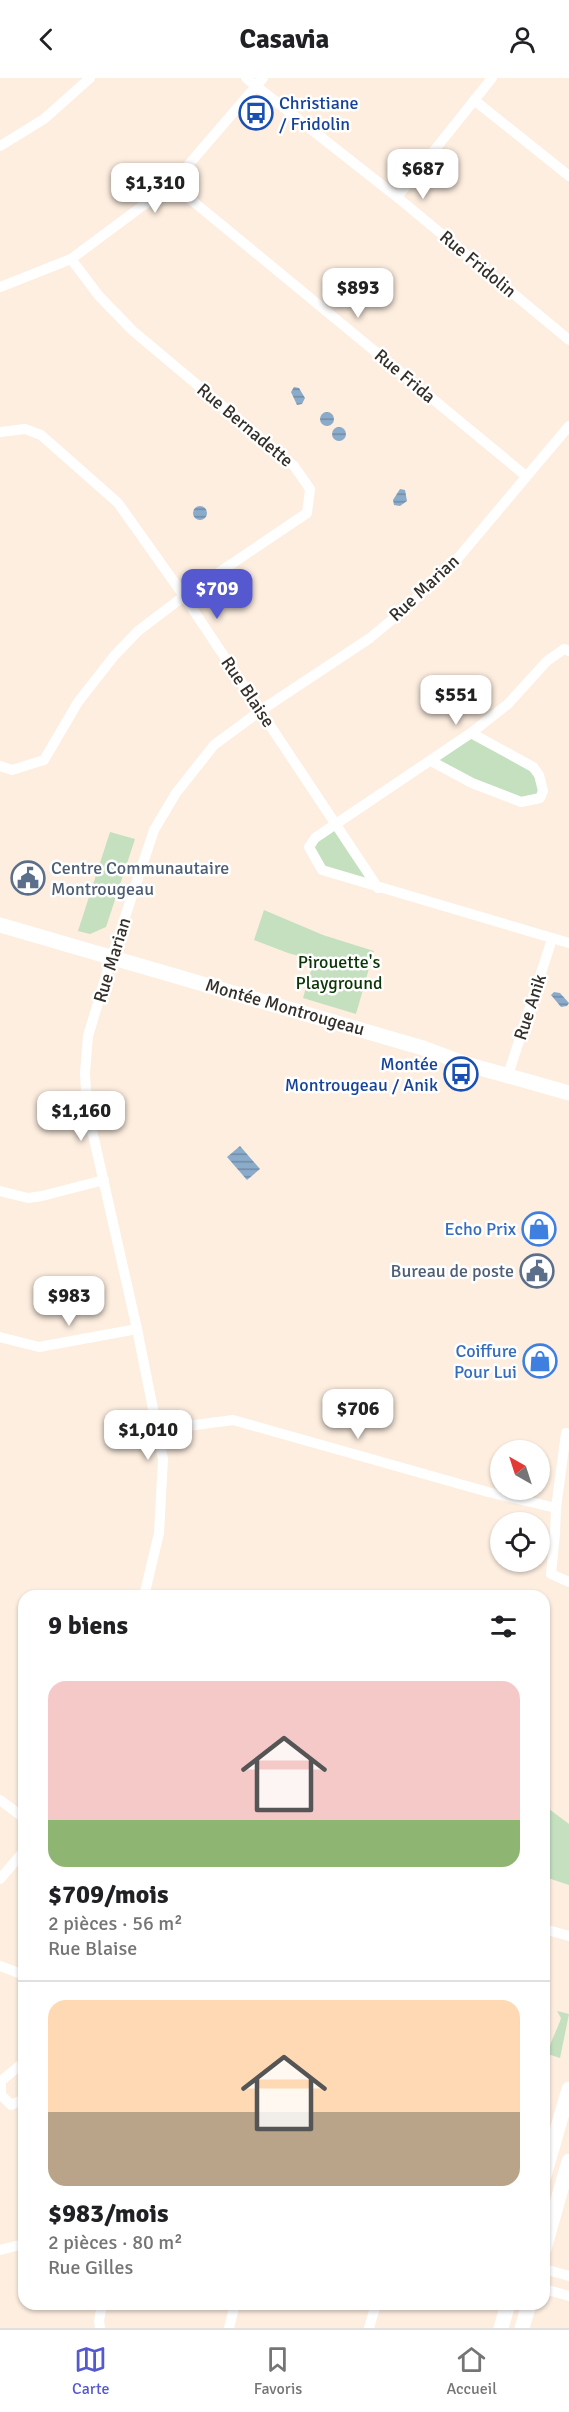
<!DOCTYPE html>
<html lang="fr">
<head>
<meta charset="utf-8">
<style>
  :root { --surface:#fff; --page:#f6f6f6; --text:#202124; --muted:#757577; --line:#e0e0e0; --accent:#5558cf }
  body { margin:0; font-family:Signika,sans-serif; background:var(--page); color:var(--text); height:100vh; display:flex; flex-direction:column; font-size:22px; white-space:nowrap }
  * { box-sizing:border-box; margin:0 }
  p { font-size:20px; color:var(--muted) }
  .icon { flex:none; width:33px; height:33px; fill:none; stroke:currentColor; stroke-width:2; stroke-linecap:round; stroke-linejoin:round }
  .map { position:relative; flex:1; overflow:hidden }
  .drawer { position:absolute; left:18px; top:1512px; width:532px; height:720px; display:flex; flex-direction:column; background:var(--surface); border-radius:18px; box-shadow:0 2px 4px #0004 }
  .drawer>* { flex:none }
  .needle { width:39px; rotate:321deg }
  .controls { position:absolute; left:490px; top:1362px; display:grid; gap:12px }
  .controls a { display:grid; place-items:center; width:60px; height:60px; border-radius:50%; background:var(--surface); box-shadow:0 2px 4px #0004; font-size:30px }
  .price { position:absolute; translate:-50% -51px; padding:0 14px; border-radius:12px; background:#fff; color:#222; font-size:20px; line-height:39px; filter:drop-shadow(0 2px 3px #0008) }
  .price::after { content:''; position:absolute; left:50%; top:36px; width:18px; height:14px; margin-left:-9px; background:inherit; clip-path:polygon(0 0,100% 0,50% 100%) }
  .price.active { background:var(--accent); color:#fff }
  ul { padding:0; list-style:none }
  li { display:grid; align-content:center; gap:12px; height:318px; padding:0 30px }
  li+li { border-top:2px solid var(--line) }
  li span { display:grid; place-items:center; height:186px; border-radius:18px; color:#555 }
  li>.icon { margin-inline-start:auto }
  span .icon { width:108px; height:108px; fill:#fffc; stroke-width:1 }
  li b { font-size:26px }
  h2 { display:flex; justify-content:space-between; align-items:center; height:72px; padding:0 30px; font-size:26px }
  header { display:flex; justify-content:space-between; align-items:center; height:78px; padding:0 30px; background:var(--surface); font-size:27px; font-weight:800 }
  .tabs { display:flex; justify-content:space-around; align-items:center; height:84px; border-top:2px solid var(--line); background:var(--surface); font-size:16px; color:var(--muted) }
  .tabs a { display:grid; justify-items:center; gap:3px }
  .tabs .active { color:var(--accent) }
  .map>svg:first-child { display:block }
</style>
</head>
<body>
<header><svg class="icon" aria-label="back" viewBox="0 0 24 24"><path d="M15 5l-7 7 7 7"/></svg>Casavia<svg class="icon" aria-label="person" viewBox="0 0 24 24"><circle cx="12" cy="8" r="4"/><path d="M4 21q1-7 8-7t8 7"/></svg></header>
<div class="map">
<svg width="569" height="2250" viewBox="0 0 569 2250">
  <defs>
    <pattern id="water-rules" width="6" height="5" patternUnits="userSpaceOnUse" patternTransform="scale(1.5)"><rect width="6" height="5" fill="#8babcb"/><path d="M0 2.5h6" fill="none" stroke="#728ca5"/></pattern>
  </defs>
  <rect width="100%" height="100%" fill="#fdeee0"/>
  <!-- green -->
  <g fill="#c4e0bf">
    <polygon points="471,655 533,689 543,713 521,724 431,683"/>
    <polygon points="336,746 378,810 322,792 309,769"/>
    <polygon points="110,754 135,761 106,849 90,856 78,853"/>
    <polygon points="264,832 323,857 374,873 356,936 303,920 314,882 288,875 254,862"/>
    <polygon points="545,1728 569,1746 569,1807 545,1799"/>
    <path d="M557,1933l12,3 -9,44 -15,-5v-8l5,1c3,-10 8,-18 11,-28z"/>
  </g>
  <!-- water -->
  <g fill="url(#water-rules)">
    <polygon points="294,309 299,310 305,320 302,326 297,327 291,314"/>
    <circle cx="327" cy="341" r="7"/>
    <circle cx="339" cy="356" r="7"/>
    <polygon points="400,411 405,412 407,423 400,428 394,427 393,422"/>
    <circle cx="200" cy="435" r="7"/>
    <polygon points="554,914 560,915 569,925 567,928 561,929 551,917"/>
    <polygon points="240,1068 260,1091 247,1102 227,1079"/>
  </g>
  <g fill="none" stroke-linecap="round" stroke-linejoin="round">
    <!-- street -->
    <g stroke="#fff" stroke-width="10">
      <polyline points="246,0 397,119 569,262"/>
      <polyline points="474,22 569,98"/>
      <polyline points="0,68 44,41 90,0"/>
      <polyline points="172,106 526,398"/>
      <polyline points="397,119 492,0"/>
      <polyline points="0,209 71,181 172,106 263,0"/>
      <polyline points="0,354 25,351 41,357 118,425 184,518 378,810"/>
      <polyline points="569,573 564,571 547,583 508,626 471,655 315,760 309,769 322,792 569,865"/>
      <polyline points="431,683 472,705 521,724 540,720 543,713 539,697 533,689 471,655"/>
      <polyline points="0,688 12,692 44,682 78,624 114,578 138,553 184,518 307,435 310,411 294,388 133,253 99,218 71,181"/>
      <polyline points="508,997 552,861"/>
      <polyline points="0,1113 28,1120 42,1118 104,1102"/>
      <polyline points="0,1259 39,1269 137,1251"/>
      <polyline points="157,1352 233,1342 488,1414 556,1430"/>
      <polyline points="566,1355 556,1430 555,1456 551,1496 569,1504"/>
      <polyline points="144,1518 159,1455 163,1381 137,1251 87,1030 85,995 88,958 112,878 154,752 176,715 214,667 260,633 370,560 406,530 458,480 569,348"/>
      <polyline points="0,1722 24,1740"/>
      <polyline points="0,1801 24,1773"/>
      <polyline points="544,1851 569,1858"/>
      <polyline points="0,1888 24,1897"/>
      <polyline points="24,1984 1,2003 1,2017 11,2027 24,2021"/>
      <polyline points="0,2172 24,2166"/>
      <polyline points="544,2191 569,2198"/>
      <polyline points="544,2211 569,2218"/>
      <polyline points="100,2250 99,2243 102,2226"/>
      <polyline points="229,2250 235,2226"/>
      <polyline points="369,2250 376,2226"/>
    </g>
    <!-- secondary -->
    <g stroke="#fff" stroke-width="15">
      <polyline points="0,847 423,970 466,986 569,1015"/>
      <polyline points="544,2098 569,2011"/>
      <polyline points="544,2171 569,2083"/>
      <polyline points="501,2250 508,2226"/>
      <polyline points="522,2250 529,2226"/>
    </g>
  </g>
  <!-- icons -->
  <defs>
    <symbol id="bus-ring" viewBox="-11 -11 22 22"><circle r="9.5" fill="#fff" stroke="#1a4fb4" stroke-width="1.5"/><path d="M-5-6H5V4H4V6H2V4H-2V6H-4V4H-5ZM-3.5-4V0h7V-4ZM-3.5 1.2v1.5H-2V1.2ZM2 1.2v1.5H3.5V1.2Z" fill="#1a4fb4"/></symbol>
    <symbol id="civic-ring" viewBox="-11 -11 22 22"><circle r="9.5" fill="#fff" stroke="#5c6f8a" stroke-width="1.5"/><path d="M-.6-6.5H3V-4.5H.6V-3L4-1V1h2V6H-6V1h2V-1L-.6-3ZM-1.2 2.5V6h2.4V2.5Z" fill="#5c6f8a"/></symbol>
    <symbol id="shop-ring" viewBox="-11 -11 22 22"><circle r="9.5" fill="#fff" stroke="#3f7fe0" stroke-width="1.5"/><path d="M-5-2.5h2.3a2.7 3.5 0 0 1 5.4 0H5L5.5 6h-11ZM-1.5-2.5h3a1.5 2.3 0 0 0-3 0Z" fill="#3f7fe0"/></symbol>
  </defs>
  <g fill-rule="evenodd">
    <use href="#bus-ring" x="237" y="16" width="38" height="38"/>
    <use href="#civic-ring" x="9" y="781" width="38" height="38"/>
    <use href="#bus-ring" x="442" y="977" width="38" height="38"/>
    <use href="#shop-ring" x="520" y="1132" width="38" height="38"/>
    <use href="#civic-ring" x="518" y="1174" width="38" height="38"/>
    <use href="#shop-ring" x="521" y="1264" width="38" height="38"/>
  </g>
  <g text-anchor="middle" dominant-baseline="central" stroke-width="5" stroke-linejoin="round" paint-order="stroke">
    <!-- transit labels -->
    <g font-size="18" fill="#164399" stroke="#fff" text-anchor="start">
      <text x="279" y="25">Christiane<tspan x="279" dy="21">/ Fridolin</tspan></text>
      <text x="438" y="986" text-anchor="end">Montée<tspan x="438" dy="21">Montrougeau / Anik</tspan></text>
    </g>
    <!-- street labels -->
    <g font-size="18" fill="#342f29" stroke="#fff">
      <text transform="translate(478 186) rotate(40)">Rue Fridolin</text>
      <text transform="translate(405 298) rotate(40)">Rue Frida</text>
      <text transform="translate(245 347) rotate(40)">Rue Bernadette</text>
      <text transform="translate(424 510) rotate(-43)">Rue Marian</text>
      <text transform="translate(248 614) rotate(56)">Rue Blaise</text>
      <text transform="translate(112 882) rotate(-73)">Rue Marian</text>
      <text transform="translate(285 929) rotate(16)">Montée Montrougeau</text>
      <text transform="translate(530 929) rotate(-72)">Rue Anik</text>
    </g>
    <!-- service labels -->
    <g font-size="18" fill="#4e5e75" stroke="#fff" text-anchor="start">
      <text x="51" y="790">Centre Communautaire<tspan x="51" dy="21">Montrougeau</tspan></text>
      <text x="514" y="1193" text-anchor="end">Bureau de poste</text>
    </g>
    <!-- park labels -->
    <g font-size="18" fill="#0c3505" stroke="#fff">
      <text x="339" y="884">Pirouette's<tspan x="339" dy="21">Playground</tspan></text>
    </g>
    <!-- shop labels -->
    <g font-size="18" fill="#366cbe" stroke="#fff" text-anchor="end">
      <text x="516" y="1151">Echo Prix</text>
      <text x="517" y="1273">Coiffure<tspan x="517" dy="21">Pour Lui</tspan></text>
    </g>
  </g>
</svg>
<div class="controls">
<a><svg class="needle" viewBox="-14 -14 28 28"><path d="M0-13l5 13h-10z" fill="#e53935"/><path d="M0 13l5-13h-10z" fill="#757577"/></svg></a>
<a><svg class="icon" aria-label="locate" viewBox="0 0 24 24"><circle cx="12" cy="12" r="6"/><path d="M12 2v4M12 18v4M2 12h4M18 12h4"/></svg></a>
</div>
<b class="price" style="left:423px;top:122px">$687</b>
<b class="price" style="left:155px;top:136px">$1,310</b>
<b class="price" style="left:358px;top:241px">$893</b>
<b class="price active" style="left:217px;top:542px">$709</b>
<b class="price" style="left:456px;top:648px">$551</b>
<b class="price" style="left:81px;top:1064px">$1,160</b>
<b class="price" style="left:69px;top:1249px">$983</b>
<b class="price" style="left:358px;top:1362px">$706</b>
<b class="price" style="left:148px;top:1383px">$1,010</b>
<section class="drawer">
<h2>9 biens<svg class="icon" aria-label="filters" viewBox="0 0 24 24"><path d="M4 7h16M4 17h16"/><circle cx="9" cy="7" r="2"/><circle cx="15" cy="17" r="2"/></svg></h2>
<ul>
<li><span style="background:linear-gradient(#f6c9c9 75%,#8fb573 0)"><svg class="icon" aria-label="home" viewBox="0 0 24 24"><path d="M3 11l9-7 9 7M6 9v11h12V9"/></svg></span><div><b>$709/mois</b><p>2 pièces · 56 m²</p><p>Rue Blaise</p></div></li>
<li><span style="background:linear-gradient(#ffd9b3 60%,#b9a48a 0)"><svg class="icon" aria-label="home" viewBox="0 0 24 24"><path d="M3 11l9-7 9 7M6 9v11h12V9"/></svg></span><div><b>$983/mois</b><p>2 pièces · 80 m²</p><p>Rue Gilles</p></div></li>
</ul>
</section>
</div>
<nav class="tabs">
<a class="active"><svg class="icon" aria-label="map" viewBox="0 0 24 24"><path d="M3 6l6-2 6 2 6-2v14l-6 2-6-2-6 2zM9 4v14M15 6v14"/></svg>Carte</a>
<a><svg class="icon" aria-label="saved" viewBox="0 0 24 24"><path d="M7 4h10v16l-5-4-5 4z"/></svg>Favoris</a>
<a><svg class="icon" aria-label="home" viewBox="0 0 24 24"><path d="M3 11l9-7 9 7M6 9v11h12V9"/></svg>Accueil</a>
</nav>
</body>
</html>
